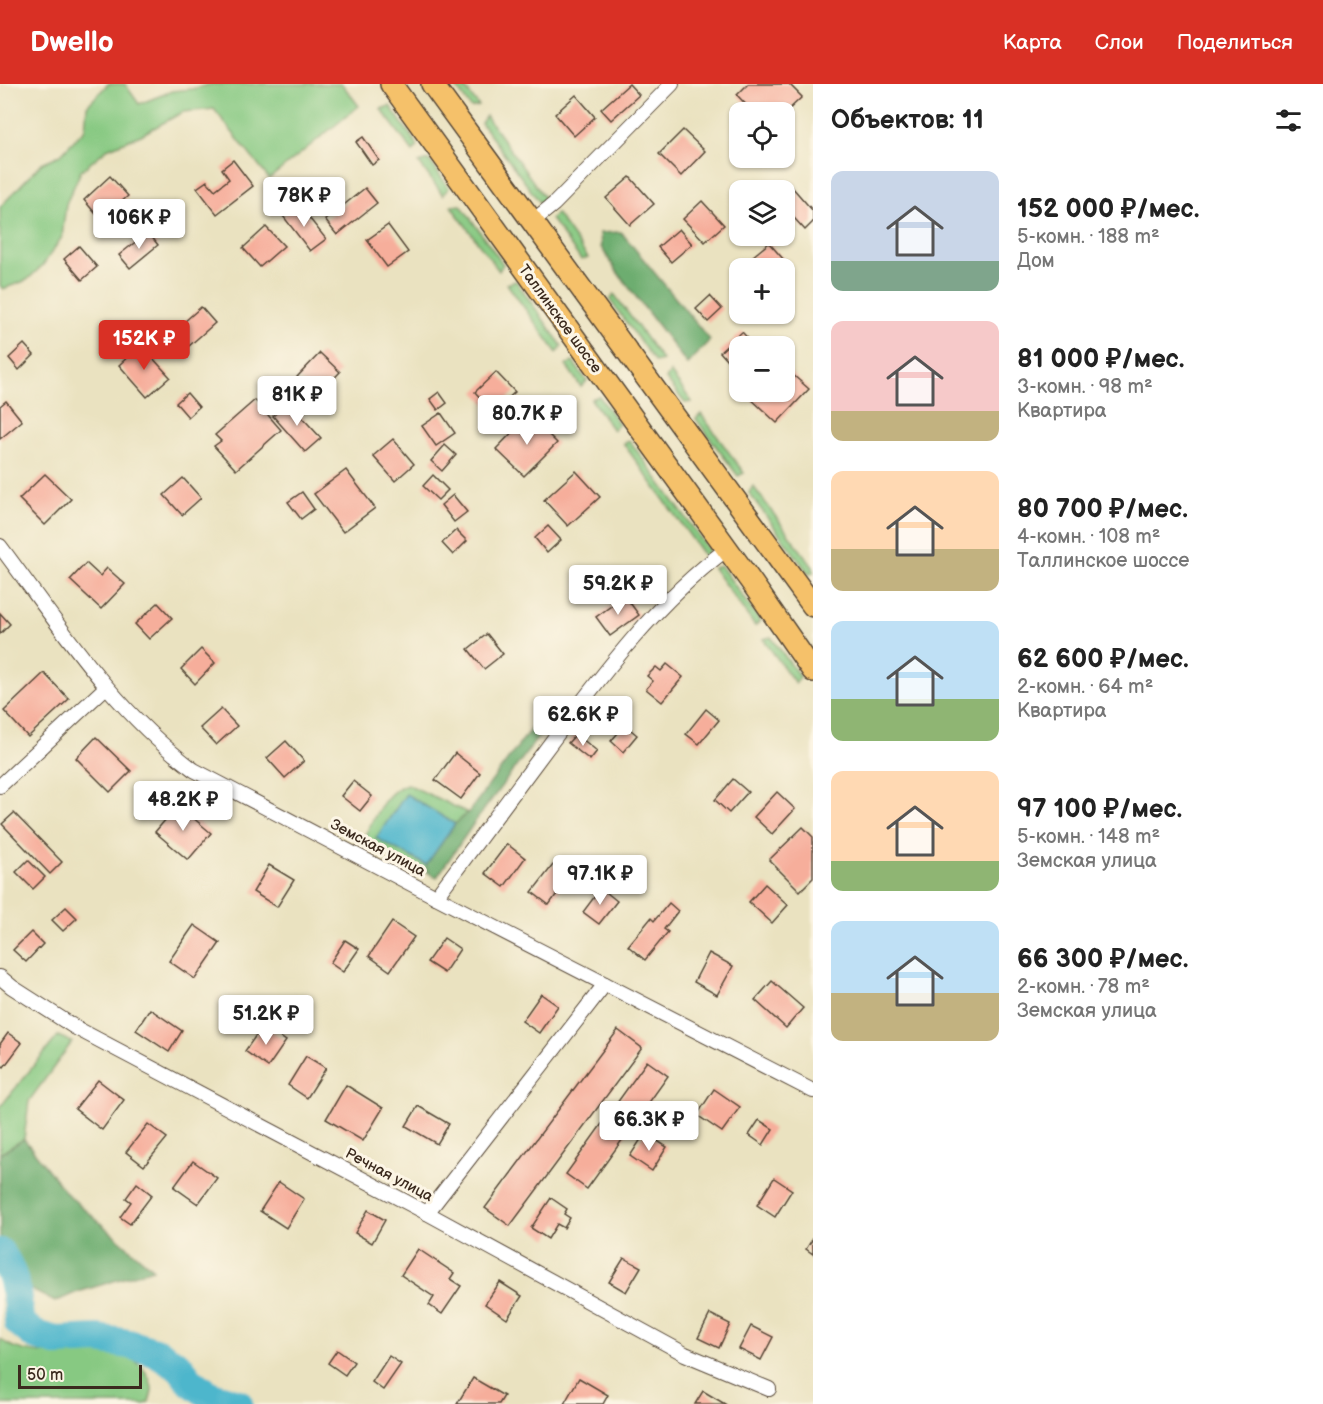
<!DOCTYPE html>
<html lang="ru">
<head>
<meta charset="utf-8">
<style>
  :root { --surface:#fff; --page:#f2f2f2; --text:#222; --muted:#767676; --accent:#d93025 }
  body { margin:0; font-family:"Balsamiq Sans",sans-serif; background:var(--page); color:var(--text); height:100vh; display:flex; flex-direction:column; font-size:22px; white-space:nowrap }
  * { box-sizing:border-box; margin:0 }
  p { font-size:20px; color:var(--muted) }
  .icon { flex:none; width:33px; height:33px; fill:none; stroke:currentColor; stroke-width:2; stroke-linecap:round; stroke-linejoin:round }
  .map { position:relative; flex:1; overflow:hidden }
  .details { display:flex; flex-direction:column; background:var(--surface); width:510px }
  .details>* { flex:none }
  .controls { position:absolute; left:729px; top:18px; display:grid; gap:12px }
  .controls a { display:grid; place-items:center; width:66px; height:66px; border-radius:12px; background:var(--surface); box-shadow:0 2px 4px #0004; font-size:30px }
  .scale { position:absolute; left:18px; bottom:15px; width:124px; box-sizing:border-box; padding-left:6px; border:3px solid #3b2a1e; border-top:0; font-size:16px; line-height:21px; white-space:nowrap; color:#3b2a1e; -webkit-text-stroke:4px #fcf5e5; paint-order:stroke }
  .price { position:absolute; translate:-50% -51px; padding:0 14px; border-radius:6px; background:#fff; color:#222; font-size:20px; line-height:39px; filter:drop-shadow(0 2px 3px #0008) }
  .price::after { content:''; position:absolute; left:50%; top:36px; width:18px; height:14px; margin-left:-9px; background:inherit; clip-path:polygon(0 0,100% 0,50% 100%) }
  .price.active { background:var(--accent); color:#fff }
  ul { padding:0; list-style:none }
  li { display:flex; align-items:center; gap:18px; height:150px; padding:0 18px }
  li span { display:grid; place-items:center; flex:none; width:168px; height:120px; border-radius:12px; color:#555 }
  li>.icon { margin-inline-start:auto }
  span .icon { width:72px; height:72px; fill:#fffc; stroke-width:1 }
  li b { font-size:26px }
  h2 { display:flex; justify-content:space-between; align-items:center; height:72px; padding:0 18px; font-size:26px }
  header { display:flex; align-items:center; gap:36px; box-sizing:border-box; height:84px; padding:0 30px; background:var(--accent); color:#fff }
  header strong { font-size:28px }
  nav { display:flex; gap:33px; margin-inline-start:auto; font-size:21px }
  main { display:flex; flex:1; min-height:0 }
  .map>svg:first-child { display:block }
</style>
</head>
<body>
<header>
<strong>Dwello</strong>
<nav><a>Карта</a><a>Слои</a><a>Поделиться</a></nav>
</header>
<main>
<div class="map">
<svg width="813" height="1320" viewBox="0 0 813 1320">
  <rect width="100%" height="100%" fill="#fcf5e5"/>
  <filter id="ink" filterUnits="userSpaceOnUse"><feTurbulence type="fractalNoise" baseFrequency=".0167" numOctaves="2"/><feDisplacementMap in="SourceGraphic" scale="12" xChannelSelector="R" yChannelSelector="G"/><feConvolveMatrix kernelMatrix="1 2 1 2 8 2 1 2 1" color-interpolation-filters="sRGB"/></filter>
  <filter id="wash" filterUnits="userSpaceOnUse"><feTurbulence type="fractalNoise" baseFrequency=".008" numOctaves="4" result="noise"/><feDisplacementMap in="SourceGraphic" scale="24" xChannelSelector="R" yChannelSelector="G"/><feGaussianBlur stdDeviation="1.35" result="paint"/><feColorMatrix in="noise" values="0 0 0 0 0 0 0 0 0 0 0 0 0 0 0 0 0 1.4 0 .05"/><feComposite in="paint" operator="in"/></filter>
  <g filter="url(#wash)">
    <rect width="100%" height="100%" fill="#eae2c0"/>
    <!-- green -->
    <g fill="#87c982" stroke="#617a50" stroke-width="1.5">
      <polygon points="108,0 125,0 139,20 172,7 192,5 212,0 342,0 359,22 269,95 214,25 183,28 141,51 107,65 81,87 66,120 62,153 43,181 27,196 3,205 0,202 0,123 42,79 60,71 85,45 87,22"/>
      <polygon points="454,0 462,0 479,22 471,24"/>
      <polygon points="390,22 418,62 413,68 381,25"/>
      <polygon points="486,32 547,117 540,119 481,39"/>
      <polygon points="429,76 449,104 443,111 419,79"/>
      <polygon points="461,121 503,180 499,187 451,122"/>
      <polygon points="556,129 588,174 581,176 551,135"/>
      <polygon points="516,197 562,262 557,269 507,200"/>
      <polygon points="614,210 662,276 655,278 610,216"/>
      <polygon points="573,278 587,297 581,303 566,281"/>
      <polygon points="670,288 692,318 685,319 666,295"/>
      <polygon points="599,312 619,340 613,346 591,315"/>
      <polygon points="701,330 744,389 738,392 696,335"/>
      <polygon points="630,357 709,466 705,473 623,359"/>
      <polygon points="753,402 813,483 813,489 809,490 749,409"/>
      <polygon points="721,482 760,537 755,542 713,484"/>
      <polygon points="771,553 800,593 795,599 763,555"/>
      <path d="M407,700l61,29 -13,11 -49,-29 -29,43 49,27 3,8 -58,-27 -7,-9c10,-19 21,-46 43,-53z"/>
      <polygon points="58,952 72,958 29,1017 24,1055 0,1070 0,1023"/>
      <path d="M0,1255c19,16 52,16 75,11 6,-1 12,-4 18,-4 23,-1 57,18 59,43 0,4 -2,9 -3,13l-4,2h-143l-2,-1z"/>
    </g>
    <!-- forest -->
    <g fill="#6dad70" stroke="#546c47" stroke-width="1.5">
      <polygon points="621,148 710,256 687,280 615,185 601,163 600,149"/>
      <polygon points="542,630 551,636 474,739 437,793 429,789 426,781 455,740 468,729"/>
      <polygon points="24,1055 67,1110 153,1185 75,1209 55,1218 0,1190 0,1070"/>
    </g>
    <!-- water -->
    <polygon fill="#4eb6cc" stroke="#447075" stroke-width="1.5" points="406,710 455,740 426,781 376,754"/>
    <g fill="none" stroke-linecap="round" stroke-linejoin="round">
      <!-- river -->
      <path stroke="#4eb6cc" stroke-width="30" d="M0,1169c15,18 18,46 19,69l16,13 21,6 42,-2 31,5 29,9 22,14 11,15 20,14 27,8"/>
    </g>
    <g id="blocks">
      <!-- building -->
      <g fill="#f6ae9b">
        <polygon points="629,0 639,11 611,36 601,25"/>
        <polygon points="748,0 789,0 802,13 784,30 784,28 753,28 737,11"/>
        <polygon points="576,11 595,33 574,52 555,30"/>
        <polygon points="683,46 705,67 681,92 659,70"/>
        <polygon points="363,53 379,76 372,81 356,58"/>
        <polygon points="233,76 253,102 217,130 197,104 207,97 215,106 229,95 222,85"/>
        <polygon points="110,92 128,112 101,136 84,116"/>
        <polygon points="630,93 654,120 630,141 606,114"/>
        <polygon points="792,103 813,127 813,138 805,146 784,123 784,111"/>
        <polygon points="365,104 377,119 337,151 325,136"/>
        <polygon points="702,117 724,141 705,158 683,135"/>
        <polygon points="298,120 326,155 310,167 283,132"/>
        <polygon points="388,141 408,168 387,183 367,156"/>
        <polygon points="266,143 284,162 260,183 243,164"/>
        <polygon points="679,145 692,160 671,178 658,163"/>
        <polygon points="148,148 158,161 130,184 119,171"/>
        <polygon points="769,159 784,176 773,184 753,184 747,177"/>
        <polygon points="79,162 97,183 82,196 64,175"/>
        <polygon points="710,212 722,225 708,238 696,225"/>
        <polygon points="201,223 215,239 189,262 175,246"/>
        <polygon points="742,248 755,262 740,262 740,279 734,284 720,268"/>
        <polygon points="24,260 34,271 19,286 9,274"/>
        <polygon points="141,261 170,293 147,313 119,281"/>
        <polygon points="320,269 340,288 317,312 297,293"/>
        <polygon points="784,283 809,305 777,339 748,312 753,308 784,308"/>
        <polygon points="496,288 515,308 493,328 475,308"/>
        <polygon points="439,308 447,319 438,326 430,315"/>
        <polygon points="187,309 199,323 188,333 176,319"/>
        <polygon points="255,316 281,346 236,386 214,362 221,357 215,351"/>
        <polygon points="6,317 22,337 0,355 0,322"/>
        <polygon points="288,318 321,354 305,368 273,332"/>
        <polygon points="441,329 455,349 436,362 422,342"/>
        <polygon points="529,331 557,359 524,392 496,365"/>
        <polygon points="393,355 414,380 395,397 373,372"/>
        <polygon points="445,361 456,371 442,387 431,377"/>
        <polygon points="346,386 375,424 343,448 314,410"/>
        <polygon points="576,387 600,413 568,442 544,416"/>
        <polygon points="45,390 71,415 45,441 19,415"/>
        <polygon points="433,391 448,406 438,416 423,402"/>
        <polygon points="183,394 201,414 182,431 164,411"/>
        <polygon points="302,408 314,425 301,435 288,418"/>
        <polygon points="453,411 467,428 454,438 441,421"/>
        <polygon points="548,442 561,456 547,469 535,454"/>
        <polygon points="456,446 467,457 453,471 442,459"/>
        <polygon points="86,479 100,492 107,484 125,500 101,525 70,496"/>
        <polygon points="625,512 639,531 610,552 596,533"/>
        <polygon points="158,519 172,534 149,555 135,540"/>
        <polygon points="0,529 10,540 0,550"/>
        <polygon points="487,550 503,570 484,585 468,565"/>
        <polygon points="201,565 215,579 195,600 181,585"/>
        <polygon points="667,580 683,593 662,618 646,605 653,597 647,592 656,583 661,587"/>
        <polygon points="44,589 69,615 28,653 4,627"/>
        <polygon points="221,625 237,642 216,661 200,644"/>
        <polygon points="706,625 719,636 699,660 686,650"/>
        <polygon points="625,641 637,651 623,668 611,657"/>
        <polygon points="576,650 597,667 590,676 568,659"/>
        <polygon points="96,653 131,687 110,708 76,674"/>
        <polygon points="286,657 304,677 285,694 267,674"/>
        <polygon points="455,669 480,689 461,715 435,696"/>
        <polygon points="733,695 748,708 729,729 715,716"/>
        <polygon points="353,697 372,712 360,727 341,712"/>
        <polygon points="777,708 795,725 772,750 754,733"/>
        <polygon points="178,721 211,749 188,776 155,748"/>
        <polygon points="14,729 62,778 50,790 2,740"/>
        <polygon points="803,743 813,753 813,794 800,807 769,776"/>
        <polygon points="507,760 525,774 504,803 485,789"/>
        <polygon points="28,776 45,793 33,805 16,788"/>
        <polygon points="269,781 294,796 277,823 253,808"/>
        <polygon points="553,781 569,793 549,821 532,808"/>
        <polygon points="765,800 788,821 772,839 749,818"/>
        <polygon points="601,804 617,817 599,840 583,828"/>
        <polygon points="669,819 678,827 664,845 668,848 645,876 628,862 651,834 654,837"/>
        <polygon points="66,823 77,834 63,847 52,836"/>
        <polygon points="392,838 414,853 390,887 369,872"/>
        <polygon points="194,841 220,859 195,895 169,877"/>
        <polygon points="31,848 43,860 26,878 13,866"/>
        <polygon points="444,854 460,865 444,889 427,878"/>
        <polygon points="345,856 359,865 343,888 330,879"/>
        <polygon points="709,869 733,882 717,911 694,898"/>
        <polygon points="772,897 803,924 786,944 755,916"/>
        <polygon points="541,910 558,922 539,949 522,937"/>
        <polygon points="150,925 182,947 169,968 136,946"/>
        <polygon points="263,941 286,957 268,983 245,967"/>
        <polygon points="618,946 642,964 510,1142 485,1124"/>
        <polygon points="8,949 22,959 4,983 0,980 0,960"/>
        <polygon points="306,972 326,984 307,1014 288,1001"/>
        <polygon points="647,977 668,992 587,1105 566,1090"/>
        <polygon points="98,996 124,1016 102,1046 75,1025"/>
        <polygon points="346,1001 383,1024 363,1057 326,1035"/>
        <polygon points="714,1005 740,1023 722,1048 697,1031"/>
        <polygon points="418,1022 449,1040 437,1060 406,1042"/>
        <polygon points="759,1036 773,1045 763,1061 749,1051"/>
        <polygon points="148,1040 167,1054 144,1082 126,1068"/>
        <polygon points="645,1049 667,1063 652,1087 630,1072"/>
        <polygon points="193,1077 217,1094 198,1120 174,1103"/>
        <polygon points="774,1094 792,1106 775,1133 757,1121"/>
        <polygon points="279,1098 304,1115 286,1144 260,1127"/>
        <polygon points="137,1099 152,1111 130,1140 120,1133 131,1118 126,1114"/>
        <polygon points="551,1114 567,1125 564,1130 570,1134 564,1144 557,1140 548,1155 531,1144"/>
        <polygon points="368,1126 385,1136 372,1159 355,1149"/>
        <polygon points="813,1154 813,1170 806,1165"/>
        <polygon points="418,1165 454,1189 450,1195 461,1202 442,1230 429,1221 434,1213 401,1191"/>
        <polygon points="624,1174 641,1183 626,1208 609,1198"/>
        <polygon points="500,1198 522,1212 507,1235 485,1220"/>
        <polygon points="710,1230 730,1240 719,1264 698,1254"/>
        <polygon points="751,1242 773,1253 761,1276 739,1265"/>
        <polygon points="337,1266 354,1278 345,1291 328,1279"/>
        <polygon points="389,1272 401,1280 383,1306 372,1298"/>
        <polygon points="473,1294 504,1312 499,1320 457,1320"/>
        <polygon points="579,1294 608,1311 603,1320 564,1320"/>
        <polygon points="703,1307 725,1320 695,1320"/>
      </g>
    </g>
  </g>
  <g filter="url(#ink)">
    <use href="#blocks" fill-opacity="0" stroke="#554636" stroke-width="1.5"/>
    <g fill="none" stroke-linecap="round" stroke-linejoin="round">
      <defs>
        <g id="street">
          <polyline points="533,137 554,120 672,0"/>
          <path d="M0,462c60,80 113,164 194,224l242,127 377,194"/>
          <polyline points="0,702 105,604"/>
          <path d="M436,813c39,-52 78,-104 117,-157 51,-68 105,-140 174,-191"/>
          <polyline points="0,893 12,903 76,944 427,1129 685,1270 769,1305"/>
          <polyline points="427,1129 605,900"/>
        </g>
        <g id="primary">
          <polyline points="391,0 752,499 813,587"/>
          <polyline points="432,0 813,522"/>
        </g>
      </defs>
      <!-- street casing -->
      <use href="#street" stroke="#554636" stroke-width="16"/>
      <!-- primary casing -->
      <use href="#primary" stroke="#554636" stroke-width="24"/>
      <!-- street -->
      <use href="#street" stroke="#fff" stroke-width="14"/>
      <!-- primary -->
      <use href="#primary" stroke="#f5c16b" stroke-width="21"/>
    </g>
  </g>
  <g text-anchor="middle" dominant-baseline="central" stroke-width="6" stroke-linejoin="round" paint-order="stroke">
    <!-- street labels -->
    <g font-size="15" fill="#3b2a1e" stroke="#fcf5e5">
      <text transform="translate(560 235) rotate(54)">Таллинское шоссе</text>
      <text transform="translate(378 764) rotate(28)">Земская улица</text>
      <text transform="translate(389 1091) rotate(28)">Речная улица</text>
    </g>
  </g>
</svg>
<div class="controls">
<a><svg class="icon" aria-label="locate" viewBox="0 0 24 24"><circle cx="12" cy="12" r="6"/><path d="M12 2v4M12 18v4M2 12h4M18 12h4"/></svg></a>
<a><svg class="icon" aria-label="layers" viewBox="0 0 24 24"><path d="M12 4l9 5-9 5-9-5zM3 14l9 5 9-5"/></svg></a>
<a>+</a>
<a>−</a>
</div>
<div class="scale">50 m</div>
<b class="price" style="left:304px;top:144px">78K ₽</b>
<b class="price" style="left:139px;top:166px">106K ₽</b>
<b class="price active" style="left:144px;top:287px">152K ₽</b>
<b class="price" style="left:297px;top:343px">81K ₽</b>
<b class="price" style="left:527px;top:362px">80.7K ₽</b>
<b class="price" style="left:618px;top:532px">59.2K ₽</b>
<b class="price" style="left:583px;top:663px">62.6K ₽</b>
<b class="price" style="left:183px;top:748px">48.2K ₽</b>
<b class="price" style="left:600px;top:822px">97.1K ₽</b>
<b class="price" style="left:266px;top:962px">51.2K ₽</b>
<b class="price" style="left:649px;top:1068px">66.3K ₽</b>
</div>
<section class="details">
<h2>Объектов: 11<svg class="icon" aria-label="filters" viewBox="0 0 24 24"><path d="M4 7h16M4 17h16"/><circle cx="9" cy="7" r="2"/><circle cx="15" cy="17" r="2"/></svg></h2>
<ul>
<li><span style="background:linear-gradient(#c9d6e8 75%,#7fa58c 0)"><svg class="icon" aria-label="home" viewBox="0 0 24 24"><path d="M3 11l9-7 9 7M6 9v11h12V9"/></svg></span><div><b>152 000 ₽/мес.</b><p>5-комн. · 188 m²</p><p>Дом</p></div></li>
<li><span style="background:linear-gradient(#f6c9c9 75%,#c2b280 0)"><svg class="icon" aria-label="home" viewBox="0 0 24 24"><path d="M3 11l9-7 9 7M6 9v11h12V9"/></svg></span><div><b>81 000 ₽/мес.</b><p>3-комн. · 98 m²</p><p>Квартира</p></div></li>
<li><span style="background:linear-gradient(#ffd9b3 65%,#c2b280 0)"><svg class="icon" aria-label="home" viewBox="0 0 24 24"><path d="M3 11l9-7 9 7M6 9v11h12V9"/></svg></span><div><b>80 700 ₽/мес.</b><p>4-комн. · 108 m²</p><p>Таллинское шоссе</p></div></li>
<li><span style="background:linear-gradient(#bfe0f5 65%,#8fb573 0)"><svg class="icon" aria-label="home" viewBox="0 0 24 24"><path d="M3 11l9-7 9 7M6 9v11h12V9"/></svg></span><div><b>62 600 ₽/мес.</b><p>2-комн. · 64 m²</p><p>Квартира</p></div></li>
<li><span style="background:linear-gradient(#ffd9b3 75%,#8fb573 0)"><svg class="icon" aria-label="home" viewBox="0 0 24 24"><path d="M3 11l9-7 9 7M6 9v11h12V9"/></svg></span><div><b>97 100 ₽/мес.</b><p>5-комн. · 148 m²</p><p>Земская улица</p></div></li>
<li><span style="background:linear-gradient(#bfe0f5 60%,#c2b280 0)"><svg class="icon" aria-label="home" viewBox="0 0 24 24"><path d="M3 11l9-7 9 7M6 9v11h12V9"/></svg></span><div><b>66 300 ₽/мес.</b><p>2-комн. · 78 m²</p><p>Земская улица</p></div></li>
</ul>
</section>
</main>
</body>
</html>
